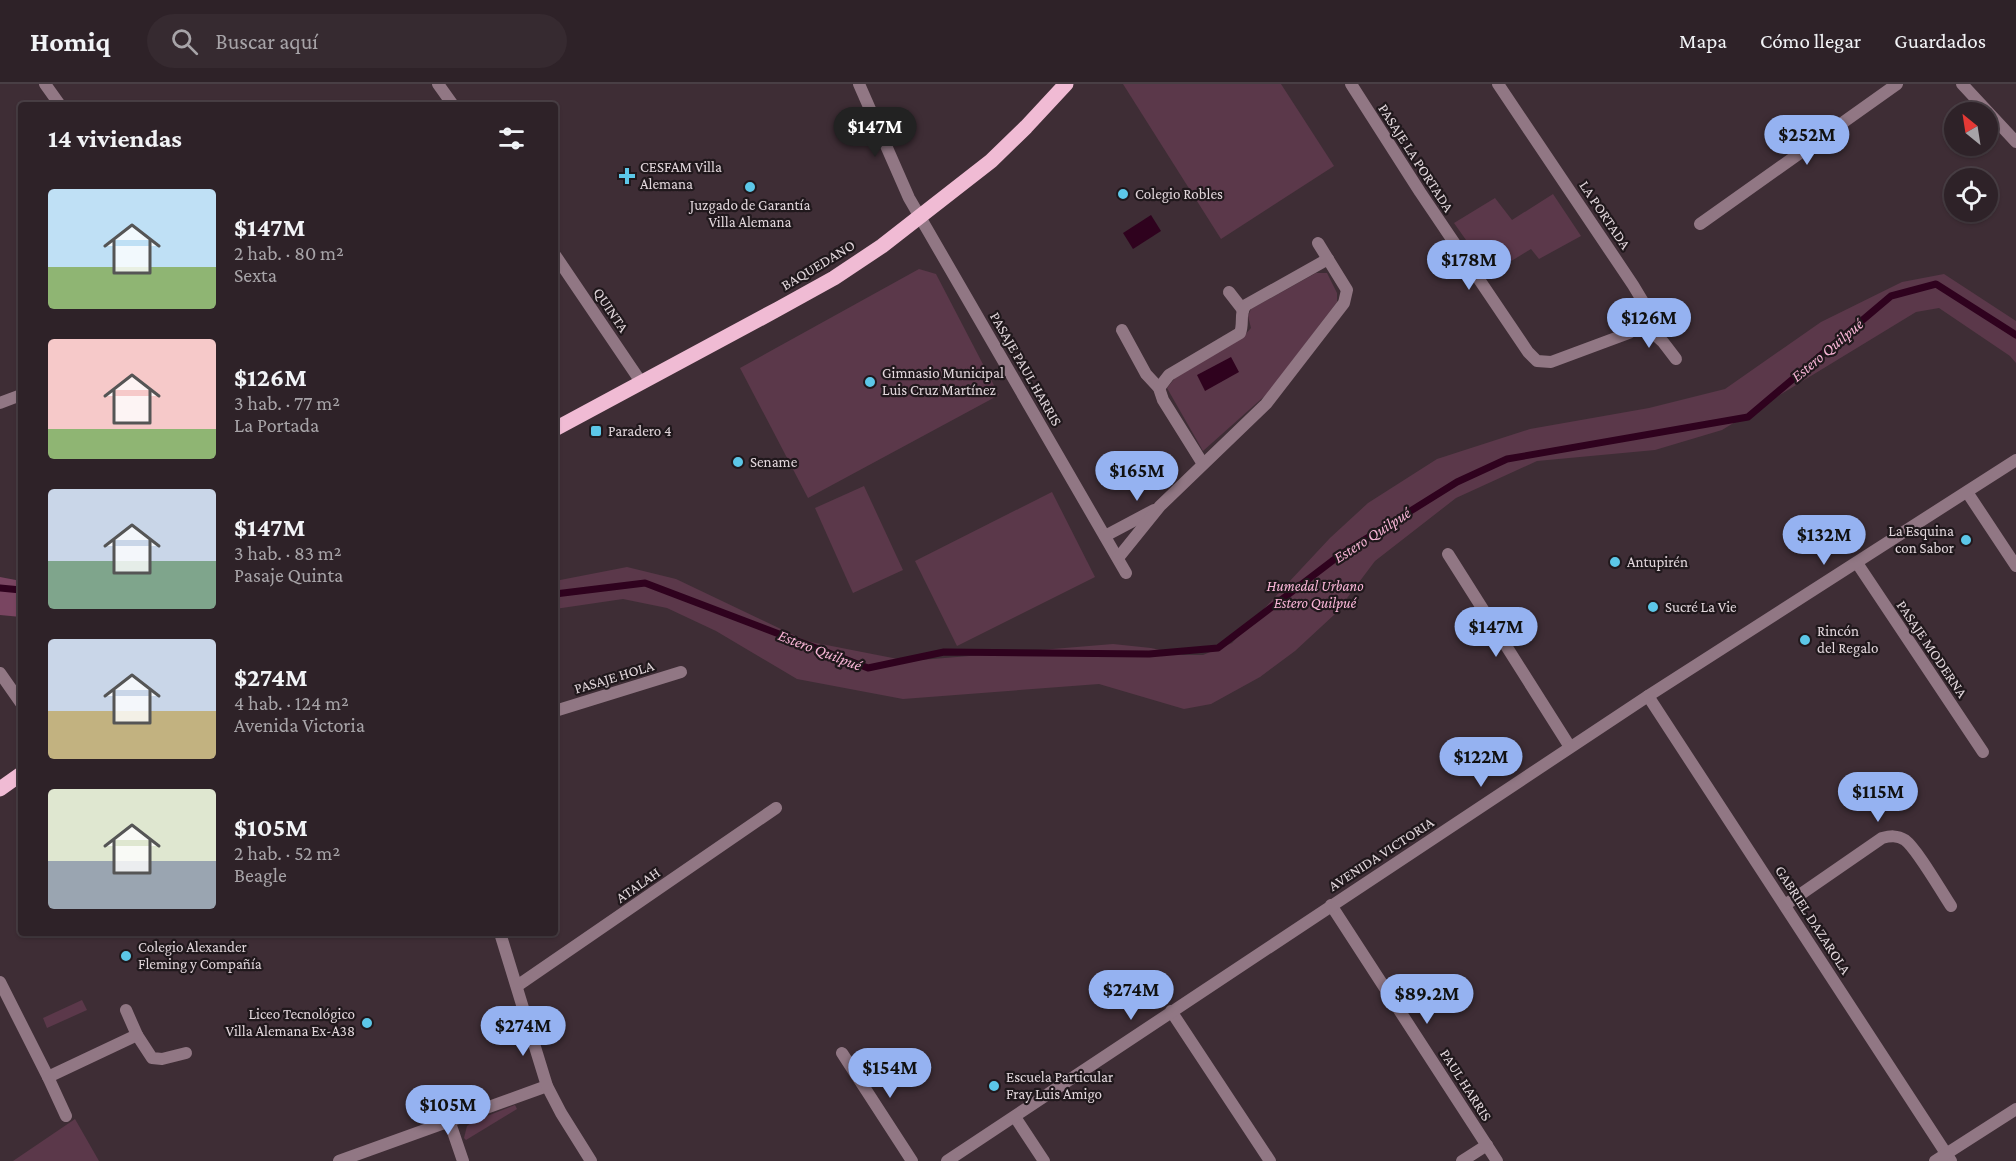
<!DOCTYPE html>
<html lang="es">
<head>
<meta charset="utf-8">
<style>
  :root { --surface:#2e2228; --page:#362a30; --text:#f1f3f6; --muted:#a7a4a8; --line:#493f45; --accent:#95b2f1 }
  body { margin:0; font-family:"Crimson Pro",serif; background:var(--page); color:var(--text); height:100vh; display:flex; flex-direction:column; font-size:22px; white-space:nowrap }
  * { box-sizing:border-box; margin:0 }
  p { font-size:20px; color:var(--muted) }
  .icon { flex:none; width:33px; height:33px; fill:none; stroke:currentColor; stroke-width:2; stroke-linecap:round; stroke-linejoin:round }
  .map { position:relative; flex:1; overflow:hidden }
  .side { position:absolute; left:18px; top:18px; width:540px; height:834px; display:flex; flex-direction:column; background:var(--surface); border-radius:6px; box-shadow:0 2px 4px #0004,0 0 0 2px var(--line) }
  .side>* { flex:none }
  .needle { width:39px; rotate:330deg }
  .fabs { position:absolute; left:1944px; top:18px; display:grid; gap:12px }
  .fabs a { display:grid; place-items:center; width:54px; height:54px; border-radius:50%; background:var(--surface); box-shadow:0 2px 4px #0004,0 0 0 2px var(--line); font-size:30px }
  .price { position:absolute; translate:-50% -51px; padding:0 14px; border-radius:21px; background:var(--accent); color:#111; font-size:20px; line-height:39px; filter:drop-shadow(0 2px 3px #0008) }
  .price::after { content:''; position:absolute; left:50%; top:36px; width:18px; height:14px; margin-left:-9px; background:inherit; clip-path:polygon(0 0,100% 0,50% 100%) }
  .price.active { background:#222; color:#fff }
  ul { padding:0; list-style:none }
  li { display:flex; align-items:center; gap:18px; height:150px; padding:0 30px }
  li span { display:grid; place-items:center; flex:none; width:168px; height:120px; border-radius:6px; color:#555 }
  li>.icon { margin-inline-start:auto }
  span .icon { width:72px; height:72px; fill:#fffc; stroke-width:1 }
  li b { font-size:26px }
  h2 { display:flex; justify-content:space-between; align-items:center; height:72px; padding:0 30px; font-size:26px }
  header { display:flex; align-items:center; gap:36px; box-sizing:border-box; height:84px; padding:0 30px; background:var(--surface); border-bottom:2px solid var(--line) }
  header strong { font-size:28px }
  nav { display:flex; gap:33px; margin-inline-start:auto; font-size:21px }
  .search { width:420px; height:54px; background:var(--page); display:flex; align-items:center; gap:15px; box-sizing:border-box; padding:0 21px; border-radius:33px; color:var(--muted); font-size:22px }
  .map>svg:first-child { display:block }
</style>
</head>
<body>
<header>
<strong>Homiq</strong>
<div class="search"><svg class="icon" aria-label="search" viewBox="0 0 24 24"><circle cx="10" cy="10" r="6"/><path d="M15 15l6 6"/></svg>Buscar aquí</div>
<nav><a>Mapa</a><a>Cómo llegar</a><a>Guardados</a></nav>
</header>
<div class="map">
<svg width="2016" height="1077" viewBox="0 0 2016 1077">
  <rect width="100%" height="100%" fill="#3e2d35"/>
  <!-- green -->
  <g fill="#5b384a">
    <polygon points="1123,0 1281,0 1334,82 1221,155"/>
    <polygon points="1553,110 1581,152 1539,175 1531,165 1490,190 1454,139 1495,114 1512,136"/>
    <polygon points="919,185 936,190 999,311 808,414 740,284"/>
    <polygon points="1316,189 1327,189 1337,209 1337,218 1268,309 1203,367 1167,304 1175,294 1242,254 1251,244 1248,232 1251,225"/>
    <polygon points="1944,190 2016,237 2016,279 2010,272 1939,224 1916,228 1722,346 1655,366 1537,377 1456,414 1375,477 1335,530 1295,567 1260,593 1211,620 1184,625 1099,600 903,615 797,595 716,547 667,524 623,515 555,525 555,497 627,483 676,495 806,557 908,577 1113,560 1151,564 1183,571 1203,571 1232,559 1330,454 1368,419 1437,375 1530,345 1649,324 1725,305 1821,238 1902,198"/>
    <polygon points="864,402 903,486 853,509 815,424"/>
    <polygon points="1052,408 1095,493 957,562 915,477"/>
    <polygon points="82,916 87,926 47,944 43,934"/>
    <polygon points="515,1021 517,1025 466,1056 464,1054 467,1042 472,1038"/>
    <polygon points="75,1035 99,1077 13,1077"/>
  </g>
  <!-- forest -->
  <polygon fill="#794561" points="0,493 21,497 21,533 0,531"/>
  <!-- water -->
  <g fill="#2f021e">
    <polygon points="1151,131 1161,147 1133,165 1123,149"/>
    <polygon points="1231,273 1239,288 1205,307 1197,291"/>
  </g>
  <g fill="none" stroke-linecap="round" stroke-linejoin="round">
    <!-- stream -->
    <g stroke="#2f021e" stroke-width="7">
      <polyline points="0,504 21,506"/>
      <polyline points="555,510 645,499 868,584 944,568 1149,570 1218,564 1340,471 1457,398 1507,375 1748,333 1891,212 1936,200 2016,251"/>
    </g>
    <!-- minor -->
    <g stroke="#917784" stroke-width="12">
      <polyline points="438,0 453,21"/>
      <polyline points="859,0 909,114 1126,489"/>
      <polyline points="1351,0 1420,108 1528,268 1537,277 1551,278 1629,249 1647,231 1645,221 1633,201 1498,0"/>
      <polyline points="1962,0 2016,58"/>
      <polyline points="1700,140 1897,0"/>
      <polyline points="555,171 641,298"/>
      <polyline points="1229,208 1243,226"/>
      <polyline points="1641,238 1663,258 1676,275"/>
      <polyline points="1122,246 1146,290 1159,304 1163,316 1203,380"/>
      <path d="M1159,304l10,-13 71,-42c4,-10 -1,-20 6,-28l82,-46"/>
      <polyline points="0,319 21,311"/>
      <polyline points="1967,408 2016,482"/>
      <polyline points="1105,452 1154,426"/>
      <polyline points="1448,470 1570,663"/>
      <polyline points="1118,474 1160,422 1266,320 1344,219 1347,206 1318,159"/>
      <polyline points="1857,479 1983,668"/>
      <polyline points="0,589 21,619"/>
      <polyline points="1648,612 1951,1077"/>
      <polyline points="555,627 681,588"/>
      <path d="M1785,821l97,-67c8,-2 15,-3 23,2 12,9 36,51 46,66"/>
      <polyline points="0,898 48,993 66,1032"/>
      <polyline points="517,902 776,724"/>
      <polyline points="126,926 137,951"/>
      <polyline points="1171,927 1270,1077"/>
      <polyline points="842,969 912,1077"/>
      <polyline points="48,993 137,951 152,974 162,975 186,969"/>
      <polyline points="1015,1033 1044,1077"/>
      <polyline points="449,1036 463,1077"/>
      <polyline points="339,1077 547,1002"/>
      <polyline points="1462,1077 1487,1061"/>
      <polyline points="1935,1077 2016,1025"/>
    </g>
    <!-- tertiary -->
    <g stroke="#917784" stroke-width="12">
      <polyline points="45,0 60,21"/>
      <polyline points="1331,821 1497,1077"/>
      <polyline points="500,849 547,1002 561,1029 591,1077"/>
      <polyline points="947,1077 1648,612 2016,376"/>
    </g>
    <!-- primary -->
    <g stroke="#f0bbd4" stroke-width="15">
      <polyline points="555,345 778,225 834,194 882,162 991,77 1026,43 1066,0"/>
      <polyline points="0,705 21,690"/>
    </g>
  </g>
  <!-- markers -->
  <g fill="#5cc7e8" stroke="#20181c" stroke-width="2">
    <path d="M624 83h6v6h6v6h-6v6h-6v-6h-6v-6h6z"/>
    <circle cx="750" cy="103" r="6"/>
    <circle cx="1123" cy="110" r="6"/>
    <circle cx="870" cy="298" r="6"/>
    <rect x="590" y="341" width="12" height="12" rx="3"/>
    <circle cx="738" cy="378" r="6"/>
    <circle cx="1966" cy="456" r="6"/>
    <circle cx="1615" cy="478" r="6"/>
    <circle cx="1653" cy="523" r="6"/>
    <circle cx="1805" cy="556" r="6"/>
    <circle cx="126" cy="872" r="6"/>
    <circle cx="367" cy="939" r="6"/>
    <circle cx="994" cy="1002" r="6"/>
  </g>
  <g text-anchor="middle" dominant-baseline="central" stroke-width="4.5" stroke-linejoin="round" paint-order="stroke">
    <!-- street labels -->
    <g font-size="15" fill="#e2d7dc" stroke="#20181c">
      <text transform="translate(1416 74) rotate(57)">PASAJE LA PORTADA</text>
      <text transform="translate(1605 131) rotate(56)">LA PORTADA</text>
      <text transform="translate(818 181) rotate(-31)">BAQUEDANO</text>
      <text transform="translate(611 226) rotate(56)">QUINTA</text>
      <text transform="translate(1026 285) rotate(60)">PASAJE PAUL HARRIS</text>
      <text transform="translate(1932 565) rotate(56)">PASAJE MODERNA</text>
      <text transform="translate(614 593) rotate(-17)">PASAJE HOLA</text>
      <text transform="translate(1381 770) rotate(-33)">AVENIDA VICTORIA</text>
      <text transform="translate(638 801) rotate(-35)">ATALAH</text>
      <text transform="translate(1813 836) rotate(57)">GABRIEL DAZAROLA</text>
      <text transform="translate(1466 1001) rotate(57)">PAUL HARRIS</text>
    </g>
    <!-- poi labels -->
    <g font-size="15" fill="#e2d7dc" stroke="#20181c" text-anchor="start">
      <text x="640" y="83">CESFAM Villa<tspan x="640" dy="17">Alemana</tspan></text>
      <text x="1135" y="110">Colegio Robles</text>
      <text x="750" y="121" text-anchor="middle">Juzgado de Garantía<tspan x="750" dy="17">Villa Alemana</tspan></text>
      <text x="882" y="289">Gimnasio Municipal<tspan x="882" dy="17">Luis Cruz Martínez</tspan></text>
      <text x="608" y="347">Paradero 4</text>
      <text x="750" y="378">Sename</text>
      <text x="1954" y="447" text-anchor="end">La Esquina<tspan x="1954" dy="17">con Sabor</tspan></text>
      <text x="1627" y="478">Antupirén</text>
      <text x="1665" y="523">Sucré La Vie</text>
      <text x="1817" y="547">Rincón<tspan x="1817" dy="17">del Regalo</tspan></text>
      <text x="138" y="863">Colegio Alexander<tspan x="138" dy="17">Fleming y Compañía</tspan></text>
      <text x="355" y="930" text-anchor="end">Liceo Tecnológico<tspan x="355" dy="17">Villa Alemana Ex-A38</tspan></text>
      <text x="1006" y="993">Escuela Particular<tspan x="1006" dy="17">Fray Luis Amigo</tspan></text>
    </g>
    <!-- park labels -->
    <g font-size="15" font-style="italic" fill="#fab6d8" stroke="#20181c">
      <text x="1315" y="502">Humedal Urbano<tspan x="1315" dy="17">Estero Quilpué</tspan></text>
    </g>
    <!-- water labels -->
    <g font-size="16" font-style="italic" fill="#f8b5d6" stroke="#20181c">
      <text transform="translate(1827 266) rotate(-40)">Estero Quilpué</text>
      <text transform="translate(1372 451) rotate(-33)">Estero Quilpué</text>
      <text transform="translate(820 566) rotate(21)">Estero Quilpué</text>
    </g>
  </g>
</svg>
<div class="fabs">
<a><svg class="needle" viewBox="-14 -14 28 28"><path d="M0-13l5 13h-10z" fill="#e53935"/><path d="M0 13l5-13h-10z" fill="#a7a4a8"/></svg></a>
<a><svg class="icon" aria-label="locate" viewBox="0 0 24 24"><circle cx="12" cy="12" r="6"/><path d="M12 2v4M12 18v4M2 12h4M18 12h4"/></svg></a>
</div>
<b class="price active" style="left:875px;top:74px">$147M</b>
<b class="price" style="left:1807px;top:82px">$252M</b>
<b class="price" style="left:1469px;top:207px">$178M</b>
<b class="price" style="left:1649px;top:265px">$126M</b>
<b class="price" style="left:1137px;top:418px">$165M</b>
<b class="price" style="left:1824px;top:482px">$132M</b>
<b class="price" style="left:1496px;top:574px">$147M</b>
<b class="price" style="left:1481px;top:704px">$122M</b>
<b class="price" style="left:1878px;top:739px">$115M</b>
<b class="price" style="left:1131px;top:937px">$274M</b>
<b class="price" style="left:1427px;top:941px">$89.2M</b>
<b class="price" style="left:523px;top:973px">$274M</b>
<b class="price" style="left:890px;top:1015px">$154M</b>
<b class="price" style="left:448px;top:1052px">$105M</b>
<section class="side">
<h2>14 viviendas<svg class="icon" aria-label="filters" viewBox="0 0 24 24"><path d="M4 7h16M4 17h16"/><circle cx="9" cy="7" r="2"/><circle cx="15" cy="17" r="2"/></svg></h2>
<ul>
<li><span style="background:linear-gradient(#bfe0f5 65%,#8fb573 0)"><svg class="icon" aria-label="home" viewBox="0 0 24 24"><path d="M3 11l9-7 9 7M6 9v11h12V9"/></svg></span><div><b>$147M</b><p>2 hab. · 80 m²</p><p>Sexta</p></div></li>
<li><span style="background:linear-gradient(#f6c9c9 75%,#8fb573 0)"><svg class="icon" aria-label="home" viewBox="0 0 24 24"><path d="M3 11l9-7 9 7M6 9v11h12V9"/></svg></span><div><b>$126M</b><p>3 hab. · 77 m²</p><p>La Portada</p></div></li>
<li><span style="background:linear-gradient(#c9d6e8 60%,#7fa58c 0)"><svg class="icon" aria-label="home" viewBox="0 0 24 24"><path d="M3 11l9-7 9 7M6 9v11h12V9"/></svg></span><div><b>$147M</b><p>3 hab. · 83 m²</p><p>Pasaje Quinta</p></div></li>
<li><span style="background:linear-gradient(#c9d6e8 60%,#c2b280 0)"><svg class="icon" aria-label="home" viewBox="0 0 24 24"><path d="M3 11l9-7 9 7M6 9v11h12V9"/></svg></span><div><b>$274M</b><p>4 hab. · 124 m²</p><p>Avenida Victoria</p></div></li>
<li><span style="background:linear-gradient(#dfe7d0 60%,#9aa5b1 0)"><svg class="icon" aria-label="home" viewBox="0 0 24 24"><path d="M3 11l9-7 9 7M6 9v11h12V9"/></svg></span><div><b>$105M</b><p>2 hab. · 52 m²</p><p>Beagle</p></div></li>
</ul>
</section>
</div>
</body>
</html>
